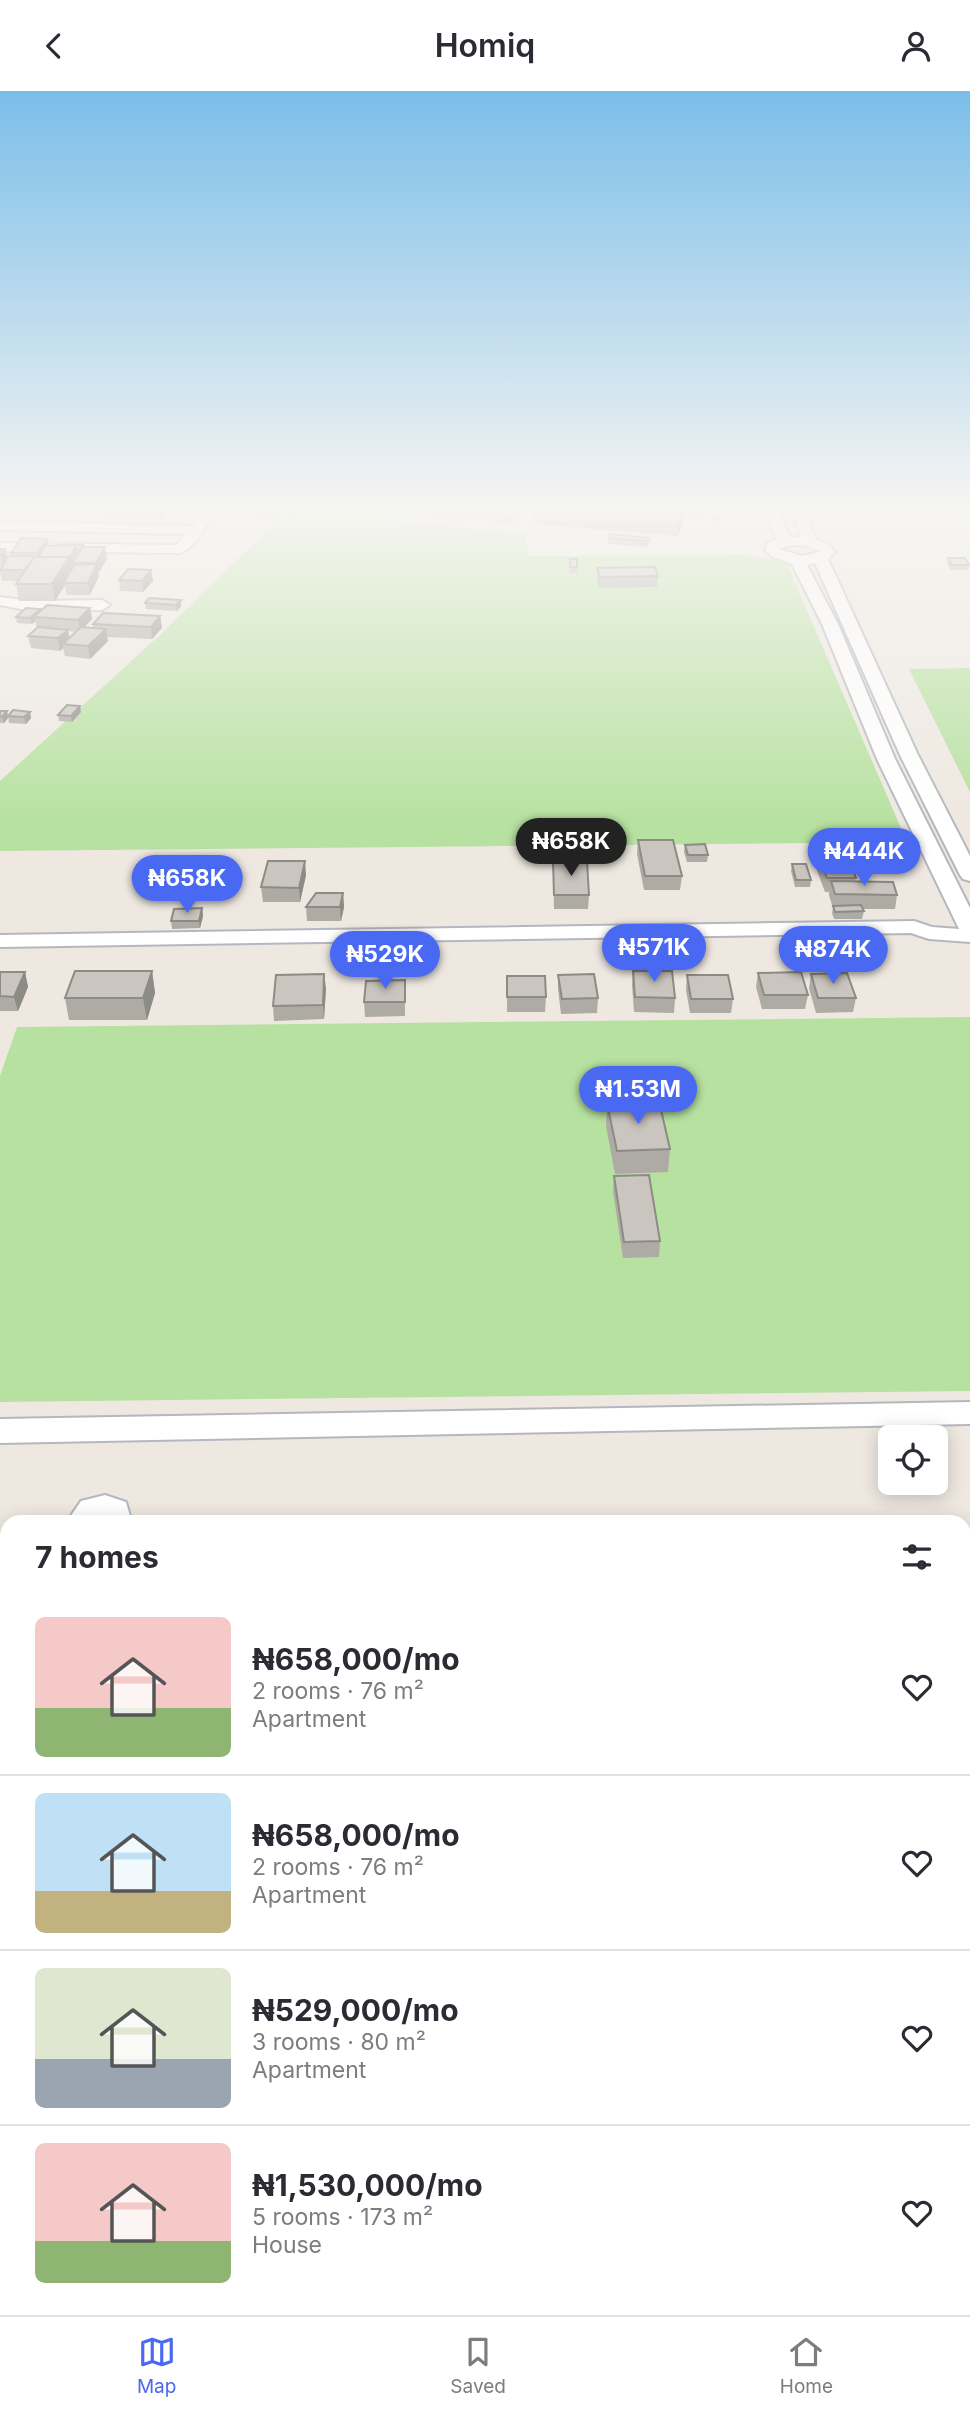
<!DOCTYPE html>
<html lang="en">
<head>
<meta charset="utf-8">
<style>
  :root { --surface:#fff; --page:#f7f7f7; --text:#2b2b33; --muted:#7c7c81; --line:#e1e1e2; --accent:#4969f2 }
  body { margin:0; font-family:Inter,sans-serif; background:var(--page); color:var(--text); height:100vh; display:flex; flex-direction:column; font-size:26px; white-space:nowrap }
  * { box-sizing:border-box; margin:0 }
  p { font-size:23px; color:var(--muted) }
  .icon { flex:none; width:38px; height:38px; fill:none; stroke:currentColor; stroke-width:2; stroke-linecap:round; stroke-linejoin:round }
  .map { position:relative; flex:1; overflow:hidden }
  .side { position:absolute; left:0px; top:1424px; width:971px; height:800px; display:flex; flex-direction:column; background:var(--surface); border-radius:21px 21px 0 0; box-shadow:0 4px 18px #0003 }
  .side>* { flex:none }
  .controls { position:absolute; left:878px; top:1334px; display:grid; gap:14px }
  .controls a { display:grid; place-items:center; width:70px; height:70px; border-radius:10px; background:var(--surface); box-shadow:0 4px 18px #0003; font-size:35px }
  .price { position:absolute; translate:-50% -60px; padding:0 16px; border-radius:24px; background:var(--accent); color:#fff; font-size:23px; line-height:46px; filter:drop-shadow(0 2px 4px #0008) }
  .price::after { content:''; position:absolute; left:50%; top:42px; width:21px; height:16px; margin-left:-10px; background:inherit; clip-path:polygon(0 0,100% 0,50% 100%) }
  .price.active { background:#222; color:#fff }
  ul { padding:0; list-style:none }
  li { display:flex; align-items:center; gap:21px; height:175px; padding:0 35px }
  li+li { border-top:2px solid var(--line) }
  li span { display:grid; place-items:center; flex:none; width:196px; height:140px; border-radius:10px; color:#555 }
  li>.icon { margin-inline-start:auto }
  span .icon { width:84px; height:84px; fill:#fffc; stroke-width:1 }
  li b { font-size:30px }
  h2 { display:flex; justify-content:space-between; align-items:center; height:84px; padding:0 35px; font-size:30px }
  header { display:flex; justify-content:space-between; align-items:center; height:91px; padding:0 35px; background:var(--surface); font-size:32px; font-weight:600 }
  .tab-bar { display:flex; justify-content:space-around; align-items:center; height:98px; border-top:2px solid var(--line); background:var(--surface); font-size:19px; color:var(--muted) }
  .tab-bar a { display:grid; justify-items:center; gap:4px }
  .tab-bar .active { color:var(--accent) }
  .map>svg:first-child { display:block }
</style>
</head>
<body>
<header><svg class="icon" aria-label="back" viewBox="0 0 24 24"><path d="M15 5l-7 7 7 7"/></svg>Homiq<svg class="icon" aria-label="person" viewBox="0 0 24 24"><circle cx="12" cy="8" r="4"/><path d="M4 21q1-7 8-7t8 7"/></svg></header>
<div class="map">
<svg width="970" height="2224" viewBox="0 0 970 2224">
  <rect width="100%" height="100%" fill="#eee8e1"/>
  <!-- green -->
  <g fill="#b7e1a0">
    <polygon points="286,421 526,442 528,465 748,464 786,471 907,751 0,760 0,690 162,542"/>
    <polygon points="970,577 970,701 909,578"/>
    <polygon points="970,926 970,1300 0,1311 0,985 17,936"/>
  </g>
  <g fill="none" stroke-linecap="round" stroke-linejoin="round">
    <defs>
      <g id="minor">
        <path d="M200,420h13c-6,15 -17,36 -33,42l-180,-2v-8l176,2 10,-11 -186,-4v-8l192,4z"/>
        <path d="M766,420h13l11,26h11l-10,-26h13l12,28 13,6 6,7 -7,7 90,196 52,101v25l-7,-2 -3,-4 -60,-120 -85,-192 -8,2 31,59 57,135 75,149v34l-41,-3 -18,-6 -911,14v-12l914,-14 18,6 27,2 -82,-170 -55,-135 -30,-60 -19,-7 -8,-7 3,-7 9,-4zM791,454l17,1 12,6 -18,4 -23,-7z"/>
        <polygon points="0,506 30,510 102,509 110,514 102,519 30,520 0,514"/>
        <polygon points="970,1311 970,1333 0,1352 0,1328"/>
        <polygon points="105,1404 126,1411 132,1432 66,1432 81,1410"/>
        <rect x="964" y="1544" width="6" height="30"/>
        <polygon points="7,1740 7,1807 0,1810 0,1742"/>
        <rect x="964" y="1984" width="6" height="44"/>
        <polygon points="0,2012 7,2012 7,2099 3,2100 0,2099"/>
        <polygon points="970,2036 970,2080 964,2081 964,2037"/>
        <polygon points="7,2158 7,2217 24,2217 23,2224 0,2224 0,2161"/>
        <polygon points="544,2217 591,2217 592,2224 544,2224"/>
      </g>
    </defs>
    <!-- minor casing -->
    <use href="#minor" stroke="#b4b7c0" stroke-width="4"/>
    <!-- minor -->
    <use href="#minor" fill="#fff" fill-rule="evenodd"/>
  </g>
  <!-- wall -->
  <g fill="#aeaaa4" fill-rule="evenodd">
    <polygon points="102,420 164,420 164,427 103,426"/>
    <polygon points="230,420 283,420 279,425 231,423"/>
    <polygon points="385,420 522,420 514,432"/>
    <polygon points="534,420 703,420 701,427 684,426 683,433 677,445 534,433"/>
    <polygon points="721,424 718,431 711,430 712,425"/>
    <polygon points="608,447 650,447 648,456 608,453"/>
    <polygon points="48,455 84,456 107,468 98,483 99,485 90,504 66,504 65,494 55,510 19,510 16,493 18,490 2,490 0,481 0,478 2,475 0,475 0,458 5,458 7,467 11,465 11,462"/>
    <polygon points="948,467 969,474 968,479 950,479 947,472"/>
    <rect x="570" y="468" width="7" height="14"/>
    <polygon points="597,477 658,485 657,496 599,497 597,489"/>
    <polygon points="151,479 153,490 143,501 120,500 119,489"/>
    <polygon points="181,509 181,515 177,520 146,518 145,512"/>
    <path d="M90,517l2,11 -7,8 8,1v-4l67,-8 2,12 -10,11 -45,-2 1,4 -18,18 -25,-3 -2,-8 -3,3 -29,-3 -3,-12 9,-8 -2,-7 -3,3 -15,-1 -1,-6 24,-8 1,2zM68,540l8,1 -7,6z"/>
    <polygon points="0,620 7,620 8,627 4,632 0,632"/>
    <polygon points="30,621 31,627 26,633 9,632 8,625"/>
    <polygon points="81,621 72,631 59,630 58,624"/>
    <polygon points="818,744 874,757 871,771 850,771 856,787 855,790 897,804 895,818 863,818 864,820 862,828 834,828 832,822 833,817 829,804 829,801 825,801 816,777 818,765 816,758"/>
    <polygon points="638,749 682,785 680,799 644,799 637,763"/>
    <polygon points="685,754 708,764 707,771 687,771 684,761"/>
    <polygon points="553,770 589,804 588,818 554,818"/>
    <polygon points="792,773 811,789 810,796 795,796 791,780"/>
    <polygon points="306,784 300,811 263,811 261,796"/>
    <polygon points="343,802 344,816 341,830 307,830 306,816"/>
    <polygon points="202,817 203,825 200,837 172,838 171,830"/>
    <polygon points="152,880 155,902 147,929 69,929 65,907"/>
    <polygon points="633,880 675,907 674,922 634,921 632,894"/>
    <polygon points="0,881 25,881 28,896 18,920 0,920"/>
    <polygon points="758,882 808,904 805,918 762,918 756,896"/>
    <polygon points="811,883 856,907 853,921 816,922 809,897"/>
    <polygon points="558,884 598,907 597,922 561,923 558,898"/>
    <polygon points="687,884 733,908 731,922 690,922 686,899"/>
    <polygon points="507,885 546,906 545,921 507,921"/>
    <polygon points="405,889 405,925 365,926 364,911"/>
    <polygon points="326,897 324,928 274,930 273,915"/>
    <polygon points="607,1012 670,1058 668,1081 615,1083 606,1035"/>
    <polygon points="614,1085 660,1150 659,1166 623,1167 613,1100"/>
    <polygon points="964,1830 970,1852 970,1924 964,1925"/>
  </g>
  <!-- shaded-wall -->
  <g fill="#8d8b86">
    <polygon points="514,420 522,420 514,432"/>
    <polygon points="676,420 684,420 683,433 677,445 679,424"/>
    <polygon points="47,448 49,459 39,470 37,462"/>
    <polygon points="76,454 78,466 73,472 74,475 71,481 69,470"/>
    <polygon points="105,456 107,468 98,483 99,485 90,504 88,492 97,474 96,472"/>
    <polygon points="5,458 8,469 3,475 1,464"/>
    <polygon points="69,466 71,483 64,492 65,494 55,510 52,493"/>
    <polygon points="151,479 153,490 143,501 142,490"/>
    <polygon points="181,509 181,515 177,520 176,514"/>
    <polygon points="90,517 92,528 80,541 78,529"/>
    <polygon points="40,518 41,524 34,526 35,530 32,533 30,527"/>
    <polygon points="160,525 162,537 152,548 151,536"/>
    <polygon points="106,538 108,550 90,568 88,555"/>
    <polygon points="68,539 70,551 63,553 63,557 60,560 58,547"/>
    <polygon points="80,615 81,621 72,631 71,625"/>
    <polygon points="7,620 8,627 4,632 2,626"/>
    <polygon points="30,621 31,627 26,633 24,626"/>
    <polygon points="305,770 306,784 300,811 299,797"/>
    <polygon points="343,802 344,816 341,830 340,816"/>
    <polygon points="202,817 203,825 200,837 199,830"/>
    <polygon points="152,880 155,902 147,929 143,907"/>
    <polygon points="25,881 28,896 18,920 14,906"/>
    <polygon points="324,883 326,897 324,928 323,914"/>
    <polygon points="239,2217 248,2217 247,2224 238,2224"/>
    <polygon points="301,2217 304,2217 304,2224 300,2224"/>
  </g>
  <!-- building -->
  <g fill="#cac6bf" stroke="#8d8b86" stroke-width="2">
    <polygon points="636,420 681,420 679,424"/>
    <polygon points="714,420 721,420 719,426 712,425"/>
    <polygon points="610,443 650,447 648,450 608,447"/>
    <polygon points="21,447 47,448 37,462 11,462"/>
    <polygon points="57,454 83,454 81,458 76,458 76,454 56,455"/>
    <polygon points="76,454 69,470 69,466 39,466 45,455"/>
    <polygon points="83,456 105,456 96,472 73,472"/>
    <polygon points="0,458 5,458 1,464 0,464"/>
    <polygon points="8,465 35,465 25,479 0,479"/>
    <polygon points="34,466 69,466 52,493 16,493"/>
    <polygon points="948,467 965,467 969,474 952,474"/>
    <rect x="570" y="468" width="7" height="8"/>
    <polygon points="97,473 88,492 64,492 74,474"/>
    <polygon points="655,476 658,485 600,486 597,477"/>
    <polygon points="128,478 151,479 142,490 119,489"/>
    <polygon points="149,507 181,509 176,514 145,512"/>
    <polygon points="47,514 90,517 78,529 34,526"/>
    <polygon points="26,517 40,518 30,527 16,526"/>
    <polygon points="103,522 160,525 151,536 93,533"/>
    <polygon points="38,536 68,539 58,547 28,545"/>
    <polygon points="81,536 106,538 88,555 63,553"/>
    <polygon points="67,614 80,615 71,625 58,624"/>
    <polygon points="13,619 30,621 24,626 8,625"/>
    <polygon points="0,620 7,620 2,626 0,626"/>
    <polygon points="818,744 869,744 874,757 822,757"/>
    <polygon points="638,749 673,749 682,785 645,785"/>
    <polygon points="705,753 708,764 688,764 685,754"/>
    <polygon points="847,763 856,787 827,787 819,764"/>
    <polygon points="268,770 305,770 299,797 261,796"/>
    <polygon points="553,770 587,770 589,804 554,804"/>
    <polygon points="792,773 806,773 811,789 796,789"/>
    <polygon points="831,790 893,791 897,804 835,803"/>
    <polygon points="316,802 343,802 340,816 306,816"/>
    <polygon points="861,814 864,820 835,821 833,815"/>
    <polygon points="202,817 199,830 171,830 174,818"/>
    <polygon points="75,880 152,880 143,907 65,907"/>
    <polygon points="633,880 672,880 675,907 635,906"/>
    <polygon points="0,881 25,881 14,906 0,905"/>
    <polygon points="801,881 808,904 764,904 758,882"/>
    <polygon points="847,882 856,907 818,907 811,883"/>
    <polygon points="324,883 323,914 273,915 276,884"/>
    <polygon points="594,883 598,907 562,908 558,884"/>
    <polygon points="687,884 728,884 733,908 691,908"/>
    <polygon points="507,885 545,885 546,906 507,906"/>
    <polygon points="405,889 405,911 364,911 366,890"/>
    <polygon points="659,1010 670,1058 617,1060 607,1012"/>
    <polygon points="649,1084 660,1150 624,1151 614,1085"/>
    <polygon points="964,1830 970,1852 970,1911 964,1911"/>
    <polygon points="86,2217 239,2217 238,2224 85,2224"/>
    <polygon points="251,2217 301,2217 300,2224 250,2224"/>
    <rect x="343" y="2217" width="200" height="7"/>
  </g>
  <!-- sky -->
  <linearGradient id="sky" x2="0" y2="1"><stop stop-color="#7bbee9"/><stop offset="0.57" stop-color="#f7f5f2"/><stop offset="1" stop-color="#f7f5f2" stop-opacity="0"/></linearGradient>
  <rect width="970" height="732" fill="url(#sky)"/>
</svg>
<div class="controls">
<a><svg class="icon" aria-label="locate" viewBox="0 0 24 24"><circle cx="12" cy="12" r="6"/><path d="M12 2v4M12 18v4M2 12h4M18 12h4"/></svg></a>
</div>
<b class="price active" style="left:571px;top:787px">₦658K</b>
<b class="price" style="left:864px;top:797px">₦444K</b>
<b class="price" style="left:187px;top:824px">₦658K</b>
<b class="price" style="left:654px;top:893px">₦571K</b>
<b class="price" style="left:833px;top:895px">₦874K</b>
<b class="price" style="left:385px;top:900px">₦529K</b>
<b class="price" style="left:638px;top:1035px">₦1.53M</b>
<section class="side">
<h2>7 homes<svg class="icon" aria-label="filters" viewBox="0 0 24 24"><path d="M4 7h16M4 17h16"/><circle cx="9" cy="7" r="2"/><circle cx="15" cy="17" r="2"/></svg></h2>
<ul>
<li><span style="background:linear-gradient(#f6c9c9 65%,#8fb573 0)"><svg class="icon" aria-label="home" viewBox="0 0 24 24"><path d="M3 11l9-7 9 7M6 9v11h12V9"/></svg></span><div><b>₦658,000/mo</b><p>2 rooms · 76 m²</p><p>Apartment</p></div><svg class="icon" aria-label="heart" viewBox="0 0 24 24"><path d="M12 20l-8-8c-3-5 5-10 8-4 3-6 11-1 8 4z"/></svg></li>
<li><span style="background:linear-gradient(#bfe0f5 70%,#c2b280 0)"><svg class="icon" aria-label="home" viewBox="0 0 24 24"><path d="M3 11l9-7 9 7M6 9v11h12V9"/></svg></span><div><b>₦658,000/mo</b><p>2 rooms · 76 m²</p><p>Apartment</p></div><svg class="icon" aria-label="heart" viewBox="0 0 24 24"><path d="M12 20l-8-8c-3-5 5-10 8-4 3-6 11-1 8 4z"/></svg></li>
<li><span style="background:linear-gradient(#dfe7d0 65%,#9aa5b1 0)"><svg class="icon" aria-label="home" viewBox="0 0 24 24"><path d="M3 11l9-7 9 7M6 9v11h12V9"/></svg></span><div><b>₦529,000/mo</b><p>3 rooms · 80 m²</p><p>Apartment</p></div><svg class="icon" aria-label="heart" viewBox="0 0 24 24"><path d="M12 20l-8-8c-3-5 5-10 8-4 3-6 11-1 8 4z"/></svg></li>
<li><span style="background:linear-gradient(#f6c9c9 70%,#8fb573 0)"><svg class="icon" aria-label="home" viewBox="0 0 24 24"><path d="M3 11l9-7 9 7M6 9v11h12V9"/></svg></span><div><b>₦1,530,000/mo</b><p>5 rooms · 173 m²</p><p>House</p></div><svg class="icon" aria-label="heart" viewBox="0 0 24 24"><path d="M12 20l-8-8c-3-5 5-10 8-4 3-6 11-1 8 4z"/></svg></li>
</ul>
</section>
</div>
<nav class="tab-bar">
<a class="active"><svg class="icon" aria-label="map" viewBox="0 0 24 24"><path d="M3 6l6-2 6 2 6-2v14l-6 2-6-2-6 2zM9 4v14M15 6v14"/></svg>Map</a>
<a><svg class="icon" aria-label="saved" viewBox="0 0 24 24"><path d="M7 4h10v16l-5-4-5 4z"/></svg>Saved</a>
<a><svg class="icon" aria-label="home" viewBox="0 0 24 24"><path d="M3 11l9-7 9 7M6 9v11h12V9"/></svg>Home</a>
</nav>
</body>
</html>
